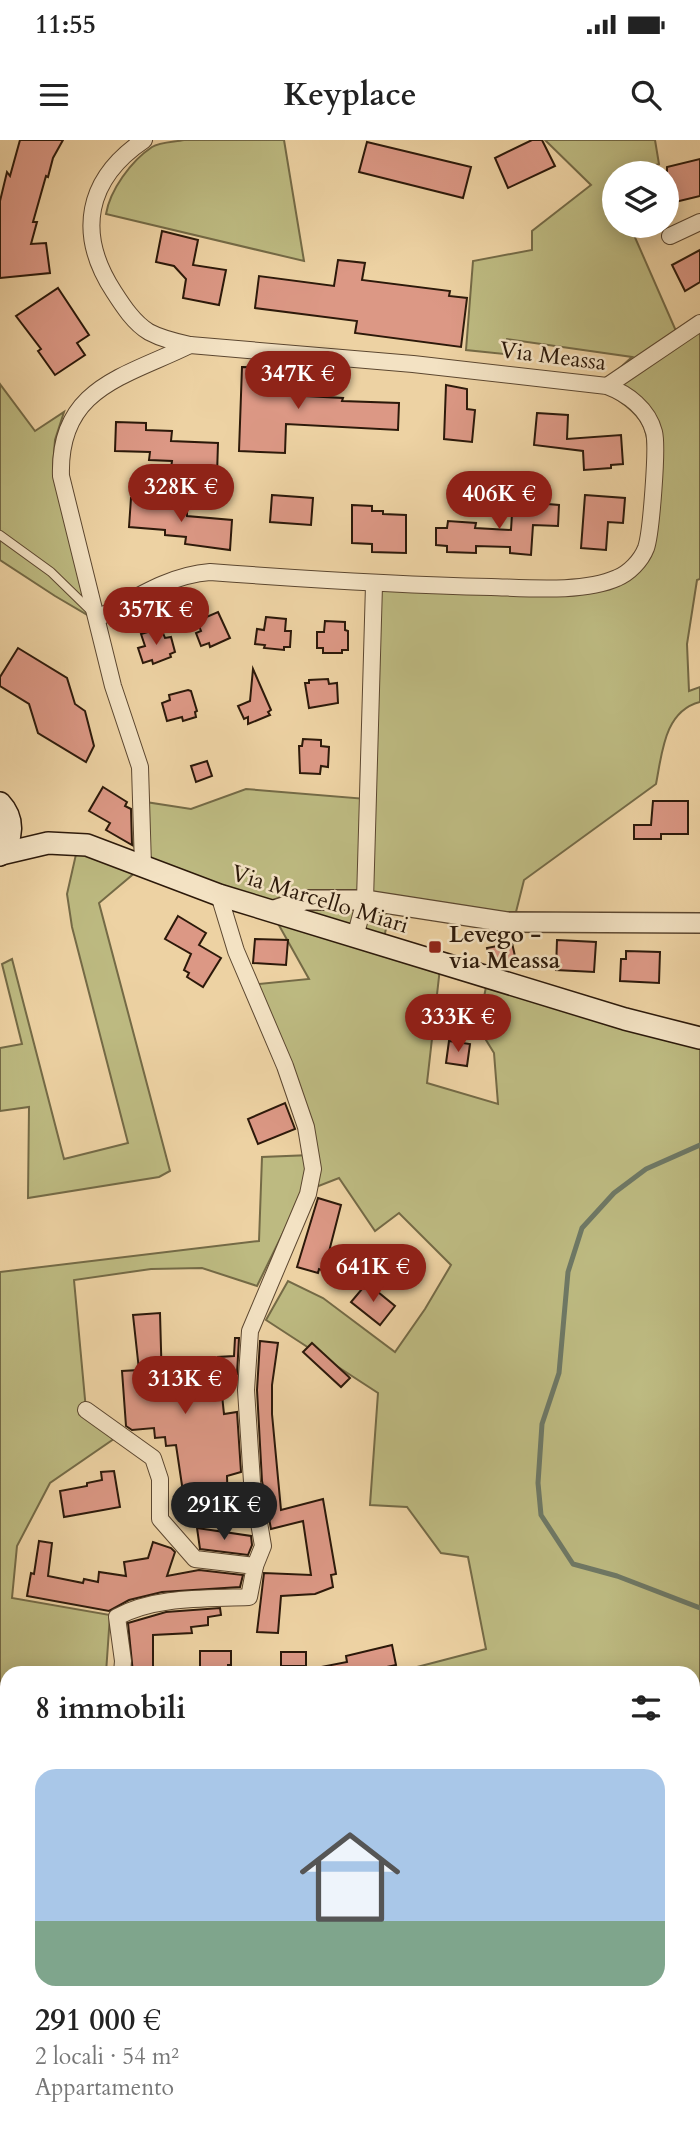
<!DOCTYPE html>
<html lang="it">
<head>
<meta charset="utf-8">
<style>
  :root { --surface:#fff; --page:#f6f6f6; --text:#222; --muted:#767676; --line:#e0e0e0; --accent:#8f2418 }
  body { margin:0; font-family:Cardo,serif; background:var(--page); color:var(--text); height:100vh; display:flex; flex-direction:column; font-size:26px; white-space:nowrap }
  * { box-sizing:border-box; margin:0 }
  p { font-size:23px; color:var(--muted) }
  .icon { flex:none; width:38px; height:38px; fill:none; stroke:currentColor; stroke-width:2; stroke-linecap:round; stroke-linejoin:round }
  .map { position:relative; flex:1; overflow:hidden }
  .drawer { position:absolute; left:0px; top:1526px; width:700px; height:469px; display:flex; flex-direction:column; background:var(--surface); border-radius:21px 21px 0 0; box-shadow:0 4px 18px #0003 }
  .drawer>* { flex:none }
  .tools { position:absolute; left:602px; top:21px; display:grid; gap:14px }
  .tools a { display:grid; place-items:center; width:77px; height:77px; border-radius:50%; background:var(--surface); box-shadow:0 4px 18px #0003; font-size:35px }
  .price { position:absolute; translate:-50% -60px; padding:0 16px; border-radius:24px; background:var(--accent); color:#fff; font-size:23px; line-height:46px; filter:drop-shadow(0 2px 4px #0008) }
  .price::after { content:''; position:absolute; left:50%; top:42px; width:21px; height:16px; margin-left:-10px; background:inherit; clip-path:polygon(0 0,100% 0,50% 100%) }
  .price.selected { background:#222; color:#fff }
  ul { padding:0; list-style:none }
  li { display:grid; align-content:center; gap:14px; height:371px; padding:0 35px }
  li+li { border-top:2px solid var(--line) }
  li span { display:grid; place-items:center; height:217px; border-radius:21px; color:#555 }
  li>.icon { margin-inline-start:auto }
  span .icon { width:126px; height:126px; fill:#fffc; stroke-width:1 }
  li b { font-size:30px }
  h2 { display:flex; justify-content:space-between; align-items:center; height:84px; padding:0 35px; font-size:30px }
  .status { display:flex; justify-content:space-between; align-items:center; height:49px; padding:0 35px; background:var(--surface); direction:ltr }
  .status svg { height:19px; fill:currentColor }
  header { display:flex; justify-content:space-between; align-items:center; height:91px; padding:0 35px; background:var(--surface); font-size:32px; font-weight:600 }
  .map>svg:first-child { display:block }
</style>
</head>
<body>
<div class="status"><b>11:55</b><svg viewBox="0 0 49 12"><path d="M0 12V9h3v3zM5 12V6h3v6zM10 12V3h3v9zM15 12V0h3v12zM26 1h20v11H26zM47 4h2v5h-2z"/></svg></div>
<header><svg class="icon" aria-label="menu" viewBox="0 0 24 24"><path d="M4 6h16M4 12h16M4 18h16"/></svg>Keyplace<svg class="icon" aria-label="search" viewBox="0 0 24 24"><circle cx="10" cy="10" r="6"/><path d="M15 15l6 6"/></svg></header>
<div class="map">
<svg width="700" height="1995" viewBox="0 0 700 1995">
  <rect width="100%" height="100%" fill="#edd2a3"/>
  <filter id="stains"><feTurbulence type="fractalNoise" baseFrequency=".00286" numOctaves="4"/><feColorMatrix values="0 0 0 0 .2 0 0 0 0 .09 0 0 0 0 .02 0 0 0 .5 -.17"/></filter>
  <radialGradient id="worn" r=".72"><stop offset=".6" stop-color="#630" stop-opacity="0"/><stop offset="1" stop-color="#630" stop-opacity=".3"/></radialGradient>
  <!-- green -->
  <g fill="#bdba81" stroke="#746a46" stroke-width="2">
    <path d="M184,0h100l20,121 -198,-47c4,-24 25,-53 46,-67 8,-5 23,-5 32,-7z"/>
    <path d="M545,0h110l4,24 -30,9h-15v5l-4,1 4,11v36h16l46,105 24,-14v262l-3,1 -10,64 2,47 11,-4v15c-36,9 -38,52 -44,82l-132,96 -9,36 -124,-12 -8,39 58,16 -14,124 71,21 -4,-51 -16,-26 11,-55 211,57v1106h-277l-10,-7h280v-455h-299l92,-24 -18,-92 -27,-4 -34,-46 -37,-2 8,-112 -112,-73 22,-39 35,17 72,54 30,-43 26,-44 -52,-52 -24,18 -36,-53 -36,14 -46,94 -55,-18 -51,1 -77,11 12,130 35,24 -71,49 -33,63 -5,52 98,17 -4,58h-99v391l-7,1v-793l259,-31 3,-84 49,-2 -61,-170 59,-6 -38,-68 -128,-45 -44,37 71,268 -11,6 -131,21 1,-91 -29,4v-63l22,-4 -20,-80 10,-5 52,200 64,-16 -56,-216 -5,-33 12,-53 63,24 -8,-19 5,-45 52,8 55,-20 120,10 8,-214c48,1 229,17 257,-20 17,-23 14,-57 16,-83 4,-59 0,-63 -48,-95l33,-30 -125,-18 -3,15 -38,-4 7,-89 59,-11v-19l59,-46z"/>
    <polygon points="0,244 35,291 64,272 55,300 53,327 60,360 96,480 55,456 0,420"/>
  </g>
  <!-- water -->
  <g fill="#9ab8a1" stroke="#6e7865" stroke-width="2">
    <polygon points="7,1924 7,1988 14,1988 8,1995 0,1995 0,1925"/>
    <polygon points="303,1988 413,1988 423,1995 312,1995"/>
  </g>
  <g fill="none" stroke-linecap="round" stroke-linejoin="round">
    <!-- stream -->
    <polyline stroke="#6e7865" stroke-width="5" points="700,1005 646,1029 614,1053 582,1088 568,1132 559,1233 542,1284 538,1343 541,1375 573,1424 617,1436 700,1468"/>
  </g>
  <!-- building -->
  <g fill="#dc9885" stroke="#2c190a" stroke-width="2">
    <polygon points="20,0 63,0 53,18 48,37 46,36 33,82 37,82 31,104 46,103 50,133 0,138 0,61 7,32 10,36"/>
    <polygon points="532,0 542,0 555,26 508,48 495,18"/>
    <polygon points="367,2 471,27 463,58 359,32"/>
    <polygon points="700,19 700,56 667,64 667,27"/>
    <polygon points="162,91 198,100 193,125 226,130 219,165 183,158 186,139 174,126 156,122"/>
    <polygon points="700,110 700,142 685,151 672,125"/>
    <polygon points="338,120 365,123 362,140 450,151 449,156 467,158 461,207 355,193 357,181 255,168 259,136 334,146"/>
    <polygon points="58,148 89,195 77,203 85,215 55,235 38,211 41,209 16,176"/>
    <polygon points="242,227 287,228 286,255 343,258 342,261 399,263 398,290 286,284 285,313 239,311"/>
    <polygon points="446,245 467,249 467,269 475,270 472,302 444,299"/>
    <polygon points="537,273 568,275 567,299 621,295 623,324 611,325 611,328 584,330 583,311 534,305"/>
    <polygon points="116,282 146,283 146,290 172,291 171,301 218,303 217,335 193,334 193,329 171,328 172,321 149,320 150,312 115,311"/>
    <polygon points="272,355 313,358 311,385 270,382"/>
    <polygon points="585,355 625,358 623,383 608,382 606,410 581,408"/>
    <polygon points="131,358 160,361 159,365 187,367 187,376 232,380 230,410 185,404 186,397 165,395 165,390 129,387"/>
    <polygon points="523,362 559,365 558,386 533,385 531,415 510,413 510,407 476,406 476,413 447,412 447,406 436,405 436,388 447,388 448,381 476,383 475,388 511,390 512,374 522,374"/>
    <polygon points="352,365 372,366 372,371 383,371 383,374 406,375 406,413 372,412 372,404 352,403"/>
    <polygon points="218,472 230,498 210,507 209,503 201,506 196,493 201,491 197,481"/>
    <polygon points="266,477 286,479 285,491 291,491 290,507 284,507 284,510 264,508 265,505 255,504 257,489 264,490"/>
    <polygon points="325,481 345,482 345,490 348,491 348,510 342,510 342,513 323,513 323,508 317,508 317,492 324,492"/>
    <polygon points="161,488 165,498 171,497 175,512 170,514 171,517 153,524 152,520 143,523 138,508 145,506 141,494"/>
    <polygon points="18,508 67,538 75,564 85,571 94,606 86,622 38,593 29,564 0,546 0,537"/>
    <polygon points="253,529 271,570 268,572 270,575 248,584 248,577 244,579 238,566 250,561"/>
    <polygon points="328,539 329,544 337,543 338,563 309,568 305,543 309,543 309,540"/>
    <polygon points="188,550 191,551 197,571 195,572 196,577 183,581 182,577 167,581 162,563 170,560 169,555"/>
    <polygon points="303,599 321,600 321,606 329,607 328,627 321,626 320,634 300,633 299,606 302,606"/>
    <polygon points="207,621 212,636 196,642 191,626"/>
    <polygon points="103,647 127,662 125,666 131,669 132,705 106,690 110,683 89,671"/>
    <polygon points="653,661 688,661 688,694 661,694 661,699 634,699 634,685 651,685"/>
    <polygon points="178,776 206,793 199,805 221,818 203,847 187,837 189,833 184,830 191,814 165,799"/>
    <polygon points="255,799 288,800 286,825 253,823"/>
    <polygon points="557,800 596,802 594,832 556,830"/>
    <polygon points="512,803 517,825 502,828 491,824 487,808"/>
    <polygon points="626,811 660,812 659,843 620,841 621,819 626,819"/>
    <polygon points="449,901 470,904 467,926 446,923"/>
    <polygon points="285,963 295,989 258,1004 248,979"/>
    <polygon points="318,1058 341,1065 324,1131 319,1129 318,1133 297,1127"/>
    <polygon points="367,1143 395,1166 380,1185 351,1162"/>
    <polygon points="160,1173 162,1244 200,1241 200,1231 219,1230 218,1217 234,1216 235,1198 239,1198 237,1234 220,1236 224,1274 237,1272 241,1332 227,1336 228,1368 195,1369 195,1350 183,1352 176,1305 166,1306 165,1297 155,1298 154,1288 132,1290 126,1286 122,1231 139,1230 133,1175"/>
    <polygon points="260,1201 278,1203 272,1245 272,1274 281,1370 323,1359 336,1434 331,1435 333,1447 315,1454 281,1456 278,1493 257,1492 264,1433 311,1435 303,1381 271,1389 262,1341 257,1250"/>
    <polygon points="312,1203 350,1238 341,1247 303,1212"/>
    <polygon points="114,1331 120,1367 64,1377 60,1351 87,1346 87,1343 102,1340 101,1332"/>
    <polygon points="197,1388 251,1396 252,1405 248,1415 200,1409"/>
    <polygon points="39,1401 52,1403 48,1436 83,1443 84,1439 98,1442 99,1432 126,1436 124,1422 148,1418 153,1402 171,1408 175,1412 167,1436 199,1430 243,1435 240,1447 162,1452 129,1460 109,1471 27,1456 31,1433 34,1434"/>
    <polygon points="220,1468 221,1475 208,1477 208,1485 191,1487 192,1493 153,1495 153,1533 133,1533 128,1483 166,1472"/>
    <polygon points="392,1505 396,1525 359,1533 322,1533 321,1527 347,1522 346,1516"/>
    <polygon points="200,1511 231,1511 231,1525 228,1525 228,1533 200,1533"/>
    <rect x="281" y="1512" width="25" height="14"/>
  </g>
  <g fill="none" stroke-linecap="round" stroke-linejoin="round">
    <defs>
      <polyline id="service" points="0,395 51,432 91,471"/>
      <g id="minor">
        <polyline points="670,96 700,82"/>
        <polyline points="607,246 700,183"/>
        <path d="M98,478c36,-19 71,-43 112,-46 94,7 187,13 281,15 36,1 93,6 126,-9 12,-5 24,-17 29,-30 5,-14 12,-101 8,-116 -6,-23 -26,-38 -47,-46l-194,-22 -223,-19c-14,-3 -28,-6 -41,-13 -15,-9 -26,-26 -35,-40 -38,-58 -28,-113 30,-152"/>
        <path d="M143,726l-3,-99 -27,-81 -52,-210c-3,-89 64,-99 129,-131"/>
        <polyline points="219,755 236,811 285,926 306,987 313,1029 308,1054 250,1191 246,1250 252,1342 263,1406 255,1426"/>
        <polyline points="355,797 365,760 374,445"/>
        <path d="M86,1270l67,48 7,21v40l35,40 60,7 -6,31c-43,2 -94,-1 -132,20l6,44 -1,12"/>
        <polyline points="0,1655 7,1652"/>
      </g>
      <polyline id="tertiary" points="271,771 305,760 365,760 507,782 700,783"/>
      <g id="secondary">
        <path d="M0,663c15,16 13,36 0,52"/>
        <polyline points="1,714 48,703 87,705 219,755 625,879 700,898"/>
      </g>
    </defs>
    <!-- service casing -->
    <use href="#service" stroke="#5c4730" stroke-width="10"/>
    <!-- minor casing -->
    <use href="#minor" stroke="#5c4730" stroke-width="18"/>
    <!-- tertiary casing -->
    <use href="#tertiary" stroke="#5c4730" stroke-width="22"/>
    <!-- secondary casing -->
    <use href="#secondary" stroke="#2c190a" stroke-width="24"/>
    <!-- service -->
    <use href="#service" stroke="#f3e2c3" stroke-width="8"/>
    <!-- minor -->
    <use href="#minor" stroke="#f3e2c3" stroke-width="16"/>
    <!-- tertiary -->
    <use href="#tertiary" stroke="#f3e2c3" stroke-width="19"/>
    <!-- secondary -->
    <use href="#secondary" stroke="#f3e2c3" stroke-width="21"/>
  </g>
  <!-- markers -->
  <rect fill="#8f2418" stroke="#f3e2c3" stroke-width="2.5" x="428" y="800" width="14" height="14" rx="3.5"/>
  <g text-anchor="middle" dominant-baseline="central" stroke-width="5" stroke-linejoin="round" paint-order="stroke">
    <!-- street labels -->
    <g font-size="23" fill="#2c190a" stroke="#f3e2c3">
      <text transform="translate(553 216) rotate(7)">Via Meassa</text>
      <text transform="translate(320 759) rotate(17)">Via Marcello Miari</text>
    </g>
    <!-- poi labels -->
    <g font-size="23" font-weight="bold" fill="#2c190a" stroke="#f3e2c3" text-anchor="start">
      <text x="449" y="794">Levego -<tspan x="449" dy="26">via Meassa</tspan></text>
    </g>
  </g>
  <rect width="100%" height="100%" filter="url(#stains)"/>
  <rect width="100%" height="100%" fill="url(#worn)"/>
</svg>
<div class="tools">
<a><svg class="icon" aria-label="layers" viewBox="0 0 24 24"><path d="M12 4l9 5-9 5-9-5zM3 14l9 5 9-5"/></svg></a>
</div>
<b class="price" style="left:298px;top:271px">347K €</b>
<b class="price" style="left:181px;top:384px">328K €</b>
<b class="price" style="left:499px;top:391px">406K €</b>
<b class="price" style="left:156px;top:507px">357K €</b>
<b class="price" style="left:458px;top:914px">333K €</b>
<b class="price" style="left:373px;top:1164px">641K €</b>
<b class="price" style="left:185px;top:1276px">313K €</b>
<b class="price selected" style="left:224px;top:1402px">291K €</b>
<section class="drawer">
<h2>8 immobili<svg class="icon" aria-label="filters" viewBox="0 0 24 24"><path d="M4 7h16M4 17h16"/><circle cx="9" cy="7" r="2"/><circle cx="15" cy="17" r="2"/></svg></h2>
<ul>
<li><span style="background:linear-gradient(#a9c7e8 70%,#7fa58c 0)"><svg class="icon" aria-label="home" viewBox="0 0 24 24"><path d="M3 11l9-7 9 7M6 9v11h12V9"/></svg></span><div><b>291 000 €</b><p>2 locali · 54 m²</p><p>Appartamento</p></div></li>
</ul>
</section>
</div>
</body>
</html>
